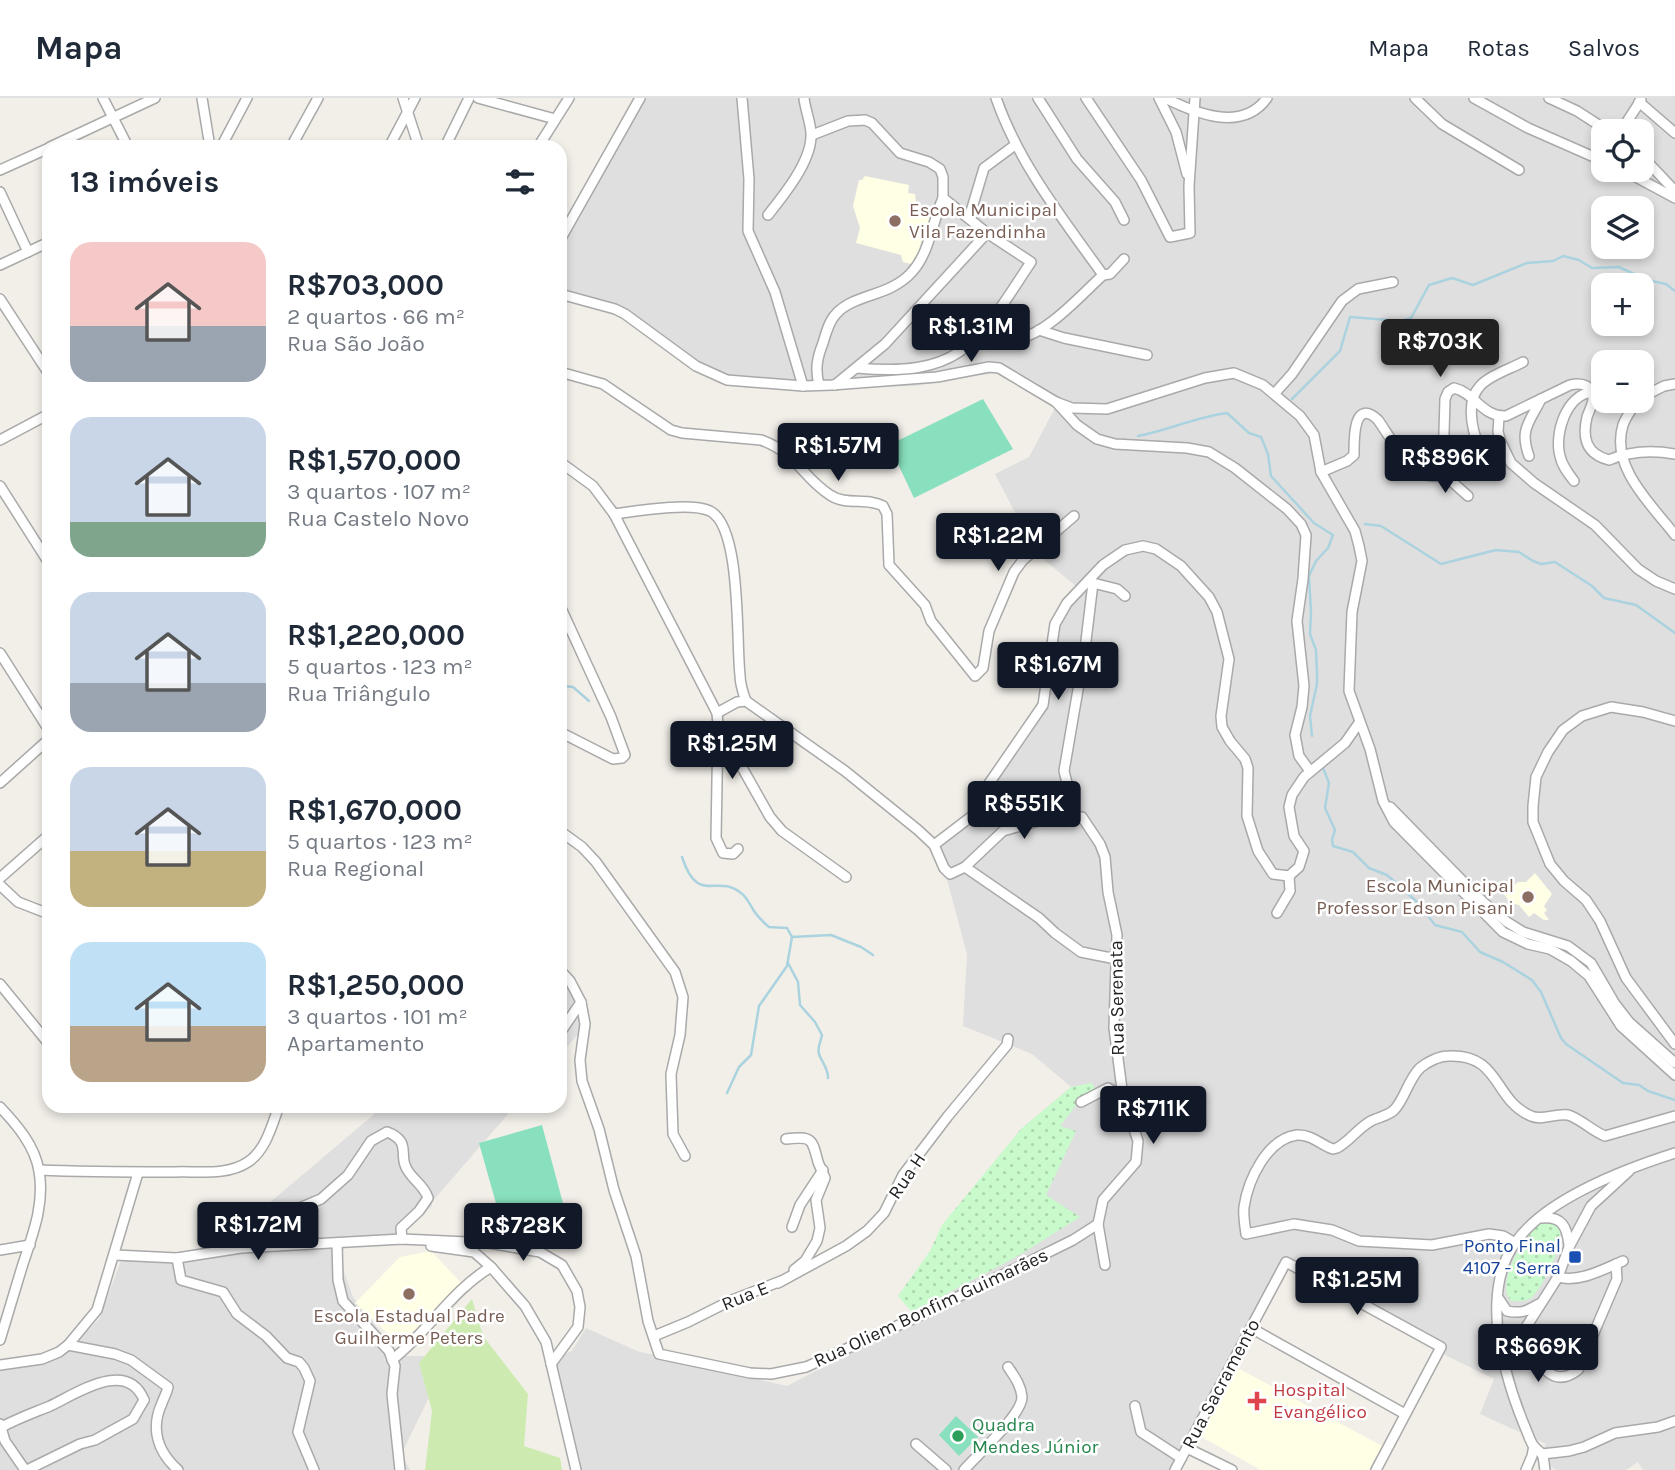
<!DOCTYPE html>
<html lang="pt">
<head>
<meta charset="utf-8">
<style>
  :root { --surface:#fff; --page:#f6f6f7; --text:#1f2937; --muted:#747a83; --line:#e0e1e3; --accent:#111827 }
  body { margin:0; font-family:Karla,sans-serif; background:var(--page); color:var(--text); height:100vh; display:flex; flex-direction:column; font-size:26px; white-space:nowrap }
  * { box-sizing:border-box; margin:0 }
  p { font-size:23px; color:var(--muted) }
  .icon { flex:none; width:38px; height:38px; fill:none; stroke:currentColor; stroke-width:2; stroke-linecap:round; stroke-linejoin:round }
  .map { position:relative; flex:1; overflow:hidden }
  .panel { position:absolute; left:42px; top:42px; width:525px; height:973px; display:flex; flex-direction:column; background:var(--surface); border-radius:21px; box-shadow:0 4px 10px #0003 }
  .panel>* { flex:none }
  .controls { position:absolute; left:1591px; top:21px; display:grid; gap:14px }
  .controls a { display:grid; place-items:center; width:63px; height:63px; border-radius:14px; background:var(--surface); box-shadow:0 4px 10px #0003; font-size:35px }
  .price { position:absolute; translate:-50% -60px; padding:0 16px; border-radius:7px; background:var(--accent); color:#fff; font-size:23px; line-height:46px; filter:drop-shadow(0 2px 4px #0008) }
  .price::after { content:''; position:absolute; left:50%; top:42px; width:21px; height:16px; margin-left:-10px; background:inherit; clip-path:polygon(0 0,100% 0,50% 100%) }
  .price.active { background:#222; color:#fff }
  ul { padding:0; list-style:none }
  li { display:flex; align-items:center; gap:21px; height:175px; padding:0 28px }
  li span { display:grid; place-items:center; flex:none; width:196px; height:140px; border-radius:21px; color:#555 }
  li>.icon { margin-inline-start:auto }
  span .icon { width:84px; height:84px; fill:#fffc; stroke-width:1 }
  li b { font-size:30px }
  h2 { display:flex; justify-content:space-between; align-items:center; height:84px; padding:0 28px; font-size:30px }
  header { display:flex; align-items:center; gap:42px; box-sizing:border-box; height:98px; padding:0 35px; background:var(--surface); border-bottom:2px solid var(--line) }
  header strong { font-size:33px }
  nav { display:flex; gap:38px; margin-inline-start:auto; font-size:24px }
  .map>svg:first-child { display:block }
</style>
</head>
<body>
<header>
<strong>Mapa</strong>
<nav><a>Mapa</a><a>Rotas</a><a>Salvos</a></nav>
</header>
<div class="map">
<svg width="1675" height="1372" viewBox="0 0 1675 1372">
  <defs>
    <pattern id="park-dots" width="8" height="8" patternUnits="userSpaceOnUse" patternTransform="scale(1.75)"><rect width="8" height="8" fill="#c8facc"/><path d="M2 2h.1M6 6h.1" fill="none" stroke="#acd6af" stroke-width="1.8" stroke-linecap="round"/></pattern>
  </defs>
  <rect width="100%" height="100%" fill="#f2efe9"/>
  <!-- residential -->
  <g fill="#e0dfdf" fill-rule="evenodd">
    <path d="M642,0h1033v1372h-32l-5,-8 -12,8h-69l-20,-9 9,-17 -66,-30 14,-35 -55,-27 1,-8 -151,-79 -109,205h-603l-23,-111 18,-8 14,-23 51,23 150,35 118,-62 52,-116 64,-79 50,-42 -39,-33 -69,-28 4,-72 -21,-78 -12,-25 39,-37 69,-114 10,-75 26,-37 -42,-35 -41,-79 34,-17 27,-51 -40,-27 -21,-6 -80,13 -110,3 -78,-7 -36,-21 -43,-36 -88,-27v-54zM1603,33h39v39h-39zM1603,110h39v39h-39zM1603,187h39v39h-39zM1603,264h39v39h-39z"/>
    <polygon points="560,879 584,903 586,927 560,957"/>
    <polygon points="384,1008 515,1008 432,1104 432,1108 407,1132 407,1135 404,1136 399,1142 346,1144 340,1162 353,1199 400,1258 432,1258 433,1291 401,1357 410,1372 0,1372 0,1270 40,1266 70,1251 99,1221 122,1160 180,1164 205,1159"/>
  </g>
  <!-- education -->
  <g fill="#ffffe5">
    <polygon points="865,78 909,87 908,95 915,96 917,112 934,117 928,138 922,141 915,167 903,164 901,157 856,145 860,130 853,108 859,82 862,82"/>
    <polygon points="1535,775 1552,796 1544,808 1547,812 1544,815 1549,822 1544,822 1534,815 1529,819 1519,807 1510,805 1504,796 1518,784 1526,784"/>
    <polygon points="431,1153 464,1188 399,1246 355,1205 400,1159"/>
    <polygon points="1234,1268 1382,1348 1369,1372 1261,1372 1198,1337"/>
  </g>
  <!-- grass -->
  <polygon fill="#cdebb0" points="472,1201 483,1238 528,1296 524,1348 560,1360 562,1372 425,1372 432,1313 419,1265"/>
  <!-- park -->
  <g fill="url(#park-dots)">
    <polygon points="1092,985 1097,994 1083,1009 1077,1006 1060,1028 1076,1033 1046,1097 1080,1119 1018,1158 912,1214 898,1198 930,1153 942,1127 1021,1031 1071,989"/>
    <path d="M1542,1124c4,0 8,-1 11,0 21,8 -11,67 -22,76 -6,4 -14,4 -21,2 -14,-20 15,-65 32,-78z"/>
  </g>
  <!-- pitch -->
  <g fill="#88e0be">
    <polygon points="983,301 1013,351 914,400 889,347"/>
    <polygon points="542,1027 568,1124 506,1141 479,1045"/>
    <polygon points="956,1318 978,1339 959,1358 939,1337"/>
  </g>
  <g fill="none" stroke-linecap="round" stroke-linejoin="round">
    <!-- stream -->
    <g stroke="#aad3df" stroke-width="2.5">
      <polyline points="1292,301 1340,253 1350,219 1401,223 1411,220 1429,187 1452,180 1473,187 1527,165 1553,163 1563,158 1579,162 1592,170 1619,169 1647,182 1666,186 1675,193"/>
      <path d="M1138,338c31,-6 58,-19 89,-23l22,20 12,4 7,17 3,22 43,47 19,12 -5,13 -12,13 -7,15 2,37 -1,21 6,16 1,23v11l-7,32 2,20"/>
      <polyline points="1365,426 1381,428 1441,466 1496,452 1519,454 1533,463 1541,466 1555,464 1592,488 1604,500 1636,507 1675,535"/>
      <polyline points="560,576 564,588 573,589 589,603"/>
      <polyline points="1323,670 1329,685 1325,710 1335,732 1332,742 1333,748 1353,754 1369,770 1387,777 1417,804 1435,827 1462,834 1480,854 1503,864 1532,882 1541,894 1561,940 1566,946 1623,985 1639,987 1648,993 1675,1002"/>
      <path d="M682,759c16,49 34,16 59,36 6,4 9,12 13,18 4,6 9,11 15,16l18,1 5,9 -5,29 -28,40 -8,49 -12,12 -12,26"/>
      <polyline points="792,839 831,837 861,849 873,857"/>
      <path d="M788,865l10,19 2,23 15,17 7,13c-1,6 -5,12 -3,19 3,9 9,13 9,24"/>
    </g>
    <defs>
      <g id="minor">
        <polyline points="103,0 128,49"/>
        <polyline points="202,0 210,49"/>
        <polyline points="403,0 419,49"/>
        <polyline points="478,0 555,21"/>
        <polyline points="742,0 749,81 748,133 775,194 803,288"/>
        <path d="M996,0c23,66 67,121 107,177"/>
        <polyline points="1038,0 1077,61 1115,104 1124,122"/>
        <polyline points="1086,0 1141,82 1170,139 1190,135 1189,88 1195,0"/>
        <polyline points="1159,0 1176,34 1187,76"/>
        <path d="M1165,0c30,15 77,35 102,0"/>
        <polyline points="1415,0 1442,26 1519,72"/>
        <polyline points="1474,0 1528,30 1603,63"/>
        <polyline points="1549,0 1577,13 1608,33"/>
        <polyline points="1639,4 1675,35"/>
        <polyline points="1621,33 1641,2"/>
        <path d="M812,37l36,-14 17,-1 7,3 28,30 29,9 11,7 3,8v21l44,35 44,29c-53,80 -68,116 -174,106"/>
        <polyline points="50,49 155,0"/>
        <polyline points="221,49 247,0"/>
        <polyline points="291,49 318,0"/>
        <polyline points="389,49 415,0"/>
        <polyline points="445,49 469,0"/>
        <polyline points="538,49 569,0"/>
        <polyline points="1642,58 1675,93"/>
        <polyline points="0,72 49,50"/>
        <polyline points="1623,72 1675,100"/>
        <polyline points="0,94 28,154"/>
        <path d="M768,117c16,-20 42,-52 43,-78 1,-12 -6,-27 -7,-39"/>
        <polyline points="969,120 984,70 1015,47"/>
        <polyline points="560,142 640,0"/>
        <polyline points="0,167 49,144"/>
        <polyline points="560,196 615,211 625,216 696,268 727,282 803,288 832,287 937,279 989,269 999,270 1056,304 1077,327 1097,341 1115,346 1187,350 1209,354 1235,370 1287,411 1301,426 1306,437 1303,481 1297,523 1304,588 1302,609 1295,637 1299,658 1310,673"/>
        <polyline points="0,201 49,276"/>
        <path d="M985,232c11,3 22,9 33,8 27,-2 65,-45 85,-63l7,-1 14,-15"/>
        <polyline points="1039,232 1064,240 1147,257"/>
        <path d="M560,274l43,12 68,46 11,3 79,7c36,13 41,37 69,55 16,11 37,2 53,11l4,8 2,51 36,40 6,16 44,55 8,-8 6,-37 25,-59 9,-12 51,-44"/>
        <path d="M819,287c-4,-16 -2,-27 4,-42 3,-10 6,-22 13,-29 17,-20 53,-17 75,-41 19,-20 21,-51 32,-75"/>
        <polyline points="835,287 885,246 987,135"/>
        <polyline points="1275,295 1292,276 1342,203 1358,191 1393,184"/>
        <polyline points="1642,299 1664,288 1675,286"/>
        <path d="M1637,303c-4,7 -11,15 -14,24 -13,42 28,79 52,110"/>
        <polyline points="1056,304 1072,310 1107,311 1205,280 1234,275 1263,287 1300,318 1314,337 1321,374 1355,433 1359,448 1362,463 1352,514 1349,593 1370,651 1383,703 1394,724 1503,834 1528,846 1550,851 1571,863 1589,878 1621,928 1675,977"/>
        <polyline points="1499,319 1498,334 1501,344 1511,365 1534,385 1595,427 1638,471 1656,483 1675,491"/>
        <polyline points="0,342 49,316"/>
        <path d="M1529,358c-10,-27 1,-34 12,-57"/>
        <polyline points="560,364 593,388 614,416 717,615 718,627 770,719 782,733 846,779"/>
        <polyline points="1440,373 1468,398"/>
        <path d="M1321,374l26,-11 7,-6c0,-15 -1,-58 24,-35 13,18 34,60 58,56l7,-11 2,-66 3,-7 6,-4c21,5 28,29 52,28l64,-31c11,-3 24,0 23,15 -1,6 -4,11 -6,17 -5,21 -1,37 22,43 21,-9 43,-10 66,-6"/>
        <path d="M1492,376c-13,-21 -32,-66 -12,-88 10,-11 30,-17 43,-24"/>
        <path d="M1574,383c-6,-8 -12,-15 -14,-25 -6,-22 6,-61 32,-64"/>
        <polyline points="0,388 49,465"/>
        <path d="M614,416c23,-3 76,-12 96,-3 32,16 26,131 30,164 0,9 3,18 6,26"/>
        <polyline points="1091,481 1093,485 1117,491 1125,498"/>
        <polyline points="560,508 611,619 625,657 622,660 613,661 560,634"/>
        <polyline points="0,555 49,632"/>
        <polyline points="717,615 737,604 746,603 845,673 918,732 934,747 944,770 950,776 965,769 1003,733 1055,718 1082,719 1100,746 1105,759 1108,794 1117,837 1114,930 1123,999"/>
        <polyline points="1675,623 1643,614 1611,609 1582,618 1563,632 1548,654 1536,679 1533,708 1533,724 1550,766 1564,783 1586,802 1600,823 1626,880 1675,946"/>
        <polyline points="718,628 716,740 723,755 733,756 738,751"/>
        <polyline points="0,685 49,641"/>
        <polyline points="1067,685 1064,673 1085,551 1093,485"/>
        <polyline points="1390,709 1483,804 1507,824 1523,834 1568,848 1591,865 1615,906 1629,924 1675,965"/>
        <polyline points="560,733 582,749 596,764 675,874 683,899 680,937 671,976 673,1036 685,1058"/>
        <polyline points="934,747 972,718 979,709 988,687 1043,607 1055,526 1067,505 1103,467 1125,452 1143,448 1156,451 1181,468 1209,499 1217,514 1229,561 1221,618 1222,629 1230,643 1245,661 1248,670 1247,718 1258,753 1273,776 1289,778 1299,769 1304,753 1294,738 1289,709 1292,697 1304,679 1345,645 1359,625"/>
        <polyline points="965,769 1039,820 1055,835 1081,854 1116,861"/>
        <polyline points="0,780 49,737"/>
        <polyline points="0,787 18,804 49,816"/>
        <polyline points="1277,815 1290,793 1289,778"/>
        <polyline points="560,872 570,883 581,904 585,926 580,962 582,983 599,1031 614,1092 636,1158 648,1223 659,1256 750,1275 771,1276 806,1269 919,1218 1073,1142 1098,1126"/>
        <polyline points="0,886 49,946"/>
        <polyline points="560,935 581,904"/>
        <polyline points="1081,1004 1108,990 1123,999 1138,1043 1136,1064 1103,1102 1098,1126 1105,1167"/>
        <path d="M0,1009c17,18 35,39 39,64 6,34 -7,65 -17,96 -7,24 -15,49 -22,73"/>
        <path d="M786,1041c27,-3 26,0 32,23 2,5 5,11 7,16l-9,22 4,28 -3,13 -12,20 -11,9"/>
        <path d="M39,1072c46,2 90,2 135,2 24,-1 53,4 74,-10 18,-12 24,-37 31,-56"/>
        <path d="M1542,1120c20,-2 25,9 27,27"/>
        <polyline points="792,1129 800,1107 823,1072"/>
        <polyline points="337,1145 338,1182 343,1203 389,1253 395,1268 392,1296 400,1372"/>
        <path d="M1515,1145l-12,-7 -14,-2 -57,11 -73,-4 -27,-11 -38,-6 -48,10c-1,-8 -3,-19 -2,-27 4,-27 23,-68 53,-72 14,-1 24,10 36,14l4,-1c13,-7 21,-20 34,-27 7,-4 18,-5 24,-12 10,-11 13,-29 25,-41 7,-6 19,-12 29,-12 52,-2 44,44 82,60 11,5 25,-3 37,-1 13,4 24,16 37,21l70,-20"/>
        <polyline points="431,1148 474,1154 491,1169 525,1208 546,1244 576,1372"/>
        <polyline points="0,1152 30,1147"/>
        <path d="M220,1152l27,-20 74,-31 27,-24 23,-34 16,-9c6,2 10,4 14,10 4,7 1,15 4,23 4,13 19,19 23,33l-9,13 -18,17 1,11"/>
        <polyline points="115,1157 177,1160 241,1150 402,1141 489,1145 540,1154 562,1167 577,1193 580,1209 578,1229 551,1266"/>
        <polyline points="177,1160 181,1182 223,1194 237,1216 266,1238 287,1260 299,1264 304,1270 310,1283 298,1334 314,1372"/>
        <path d="M1558,1179c21,6 46,-8 65,-16"/>
        <polyline points="778,1185 846,1148 867,1133 884,1115 903,1077 948,1018 1007,947 1008,941"/>
        <path d="M1499,1201l8,12c14,3 20,0 32,-7"/>
        <polyline points="1251,1230 1405,1316"/>
        <path d="M1523,1233c11,23 25,62 55,39l39,-91 -1,-15"/>
        <polyline points="654,1238 688,1224 732,1202 781,1183"/>
        <path d="M68,1247l47,9 16,6 37,27c-1,6 -4,10 -6,16 -12,26 -4,49 16,67"/>
        <path d="M392,1262c36,-28 60,-70 99,-93"/>
        <polyline points="0,1267 42,1261 59,1254 68,1247 97,1212 138,1075"/>
        <polyline points="1506,1269 1514,1248 1558,1179 1569,1149 1591,1108 1629,1073"/>
        <polyline points="1135,1308 1141,1334 1181,1360"/>
        <polyline points="0,1326 5,1343 25,1372"/>
        <path d="M0,1330c16,-9 33,-15 50,-22 26,-12 77,-48 94,-6"/>
        <polyline points="916,1346 946,1372"/>
        <polyline points="1187,1350 1232,1372"/>
        <polyline points="1542,1356 1569,1353 1584,1349 1615,1335 1658,1329 1675,1323"/>
        <polyline points="27,1372 80,1346 95,1342 133,1321 144,1302"/>
        <path d="M964,1372c13,-15 58,-55 58,-73 -1,-12 -8,-21 -14,-30"/>
        <polyline points="1175,1372 1286,1164 1441,1249 1376,1372"/>
        <polyline points="1526,1372 1532,1358 1534,1348"/>
        <path d="M1545,1372c-1,-5 -1,-12 -3,-16 -1,-1 -6,-6 -8,-7 -4,-6 -6,-13 -9,-20 -8,-19 -15,-40 -20,-60 -11,-39 -14,-90 10,-124 31,-45 110,-74 160,-90"/>
      </g>
    </defs>
    <!-- minor casing -->
    <use href="#minor" stroke="#a9a9a9" stroke-width="12"/>
    <!-- minor -->
    <use href="#minor" stroke="#fff" stroke-width="9"/>
  </g>
  <!-- markers -->
  <g fill="#8d6e63" stroke="#fff" stroke-width="2.5">
    <circle cx="895" cy="123" r="7"/>
    <circle cx="1528" cy="799" r="7"/>
    <circle cx="409" cy="1196" r="7"/>
  </g>
  <rect fill="#1a4fb4" stroke="#fff" stroke-width="2.5" x="1568" y="1152" width="14" height="14" rx="3.5"/>
  <path fill="#e0444e" stroke="#fff" stroke-width="2.5" d="M1253.5 1292.5h7v7h7v7h-7v7h-7v-7h-7v-7h7z"/>
  <circle fill="#2e9e5b" stroke="#fff" stroke-width="2.5" cx="958" cy="1338" r="7"/>
  <g text-anchor="middle" dominant-baseline="central" stroke-width="5" stroke-linejoin="round" paint-order="stroke">
    <!-- education labels -->
    <g font-size="19" fill="#785e54" stroke="#fff" text-anchor="start">
      <text x="909" y="112">Escola Municipal<tspan x="909" dy="22">Vila Fazendinha</tspan></text>
      <text x="1514" y="788" text-anchor="end">Escola Municipal<tspan x="1514" dy="22">Professor Edson Pisani</tspan></text>
      <text x="409" y="1218" text-anchor="middle">Escola Estadual Padre<tspan x="409" dy="22">Guilherme Peters</tspan></text>
    </g>
    <!-- street labels -->
    <g font-size="19" fill="#222" stroke="#fff">
      <text transform="translate(1117 900) rotate(-91)">Rua Serenata</text>
      <text transform="translate(907 1078) rotate(-56)">Rua H</text>
      <text transform="translate(745 1198) rotate(-22)">Rua E</text>
      <text transform="translate(931 1210) rotate(-25)">Rua Oliem Bonfim Guimarães</text>
      <text transform="translate(1221 1286) rotate(-62)">Rua Sacramento</text>
    </g>
    <!-- transit labels -->
    <g font-size="19" fill="#164399" stroke="#fff" text-anchor="end">
      <text x="1561" y="1148">Ponto Final<tspan x="1561" dy="22">4107 - Serra</tspan></text>
    </g>
    <!-- health labels -->
    <g font-size="19" fill="#be3a42" stroke="#fff" text-anchor="start">
      <text x="1273" y="1292">Hospital<tspan x="1273" dy="22">Evangélico</tspan></text>
    </g>
    <!-- leisure labels -->
    <g font-size="19" fill="#27864d" stroke="#fff" text-anchor="start">
      <text x="972" y="1327">Quadra<tspan x="972" dy="22">Mendes Júnior</tspan></text>
    </g>
  </g>
</svg>
<div class="controls">
<a><svg class="icon" aria-label="locate" viewBox="0 0 24 24"><circle cx="12" cy="12" r="6"/><path d="M12 2v4M12 18v4M2 12h4M18 12h4"/></svg></a>
<a><svg class="icon" aria-label="layers" viewBox="0 0 24 24"><path d="M12 4l9 5-9 5-9-5zM3 14l9 5 9-5"/></svg></a>
<a>+</a>
<a>−</a>
</div>
<b class="price" style="left:971px;top:266px">R$1.31M</b>
<b class="price active" style="left:1440px;top:281px">R$703K</b>
<b class="price" style="left:838px;top:385px">R$1.57M</b>
<b class="price" style="left:1445px;top:397px">R$896K</b>
<b class="price" style="left:998px;top:475px">R$1.22M</b>
<b class="price" style="left:1058px;top:604px">R$1.67M</b>
<b class="price" style="left:732px;top:683px">R$1.25M</b>
<b class="price" style="left:1024px;top:743px">R$551K</b>
<b class="price" style="left:1153px;top:1048px">R$711K</b>
<b class="price" style="left:258px;top:1164px">R$1.72M</b>
<b class="price" style="left:523px;top:1165px">R$728K</b>
<b class="price" style="left:1357px;top:1219px">R$1.25M</b>
<b class="price" style="left:1538px;top:1286px">R$669K</b>
<section class="panel">
<h2>13 imóveis<svg class="icon" aria-label="filters" viewBox="0 0 24 24"><path d="M4 7h16M4 17h16"/><circle cx="9" cy="7" r="2"/><circle cx="15" cy="17" r="2"/></svg></h2>
<ul>
<li><span style="background:linear-gradient(#f6c9c9 60%,#9aa5b1 0)"><svg class="icon" aria-label="home" viewBox="0 0 24 24"><path d="M3 11l9-7 9 7M6 9v11h12V9"/></svg></span><div><b>R$703,000</b><p>2 quartos · 66 m²</p><p>Rua São João</p></div></li>
<li><span style="background:linear-gradient(#c9d6e8 75%,#7fa58c 0)"><svg class="icon" aria-label="home" viewBox="0 0 24 24"><path d="M3 11l9-7 9 7M6 9v11h12V9"/></svg></span><div><b>R$1,570,000</b><p>3 quartos · 107 m²</p><p>Rua Castelo Novo</p></div></li>
<li><span style="background:linear-gradient(#c9d6e8 65%,#9aa5b1 0)"><svg class="icon" aria-label="home" viewBox="0 0 24 24"><path d="M3 11l9-7 9 7M6 9v11h12V9"/></svg></span><div><b>R$1,220,000</b><p>5 quartos · 123 m²</p><p>Rua Triângulo</p></div></li>
<li><span style="background:linear-gradient(#c9d6e8 60%,#c2b280 0)"><svg class="icon" aria-label="home" viewBox="0 0 24 24"><path d="M3 11l9-7 9 7M6 9v11h12V9"/></svg></span><div><b>R$1,670,000</b><p>5 quartos · 123 m²</p><p>Rua Regional</p></div></li>
<li><span style="background:linear-gradient(#bfe0f5 60%,#b9a48a 0)"><svg class="icon" aria-label="home" viewBox="0 0 24 24"><path d="M3 11l9-7 9 7M6 9v11h12V9"/></svg></span><div><b>R$1,250,000</b><p>3 quartos · 101 m²</p><p>Apartamento</p></div></li>
</ul>
</section>
</div>
</body>
</html>
